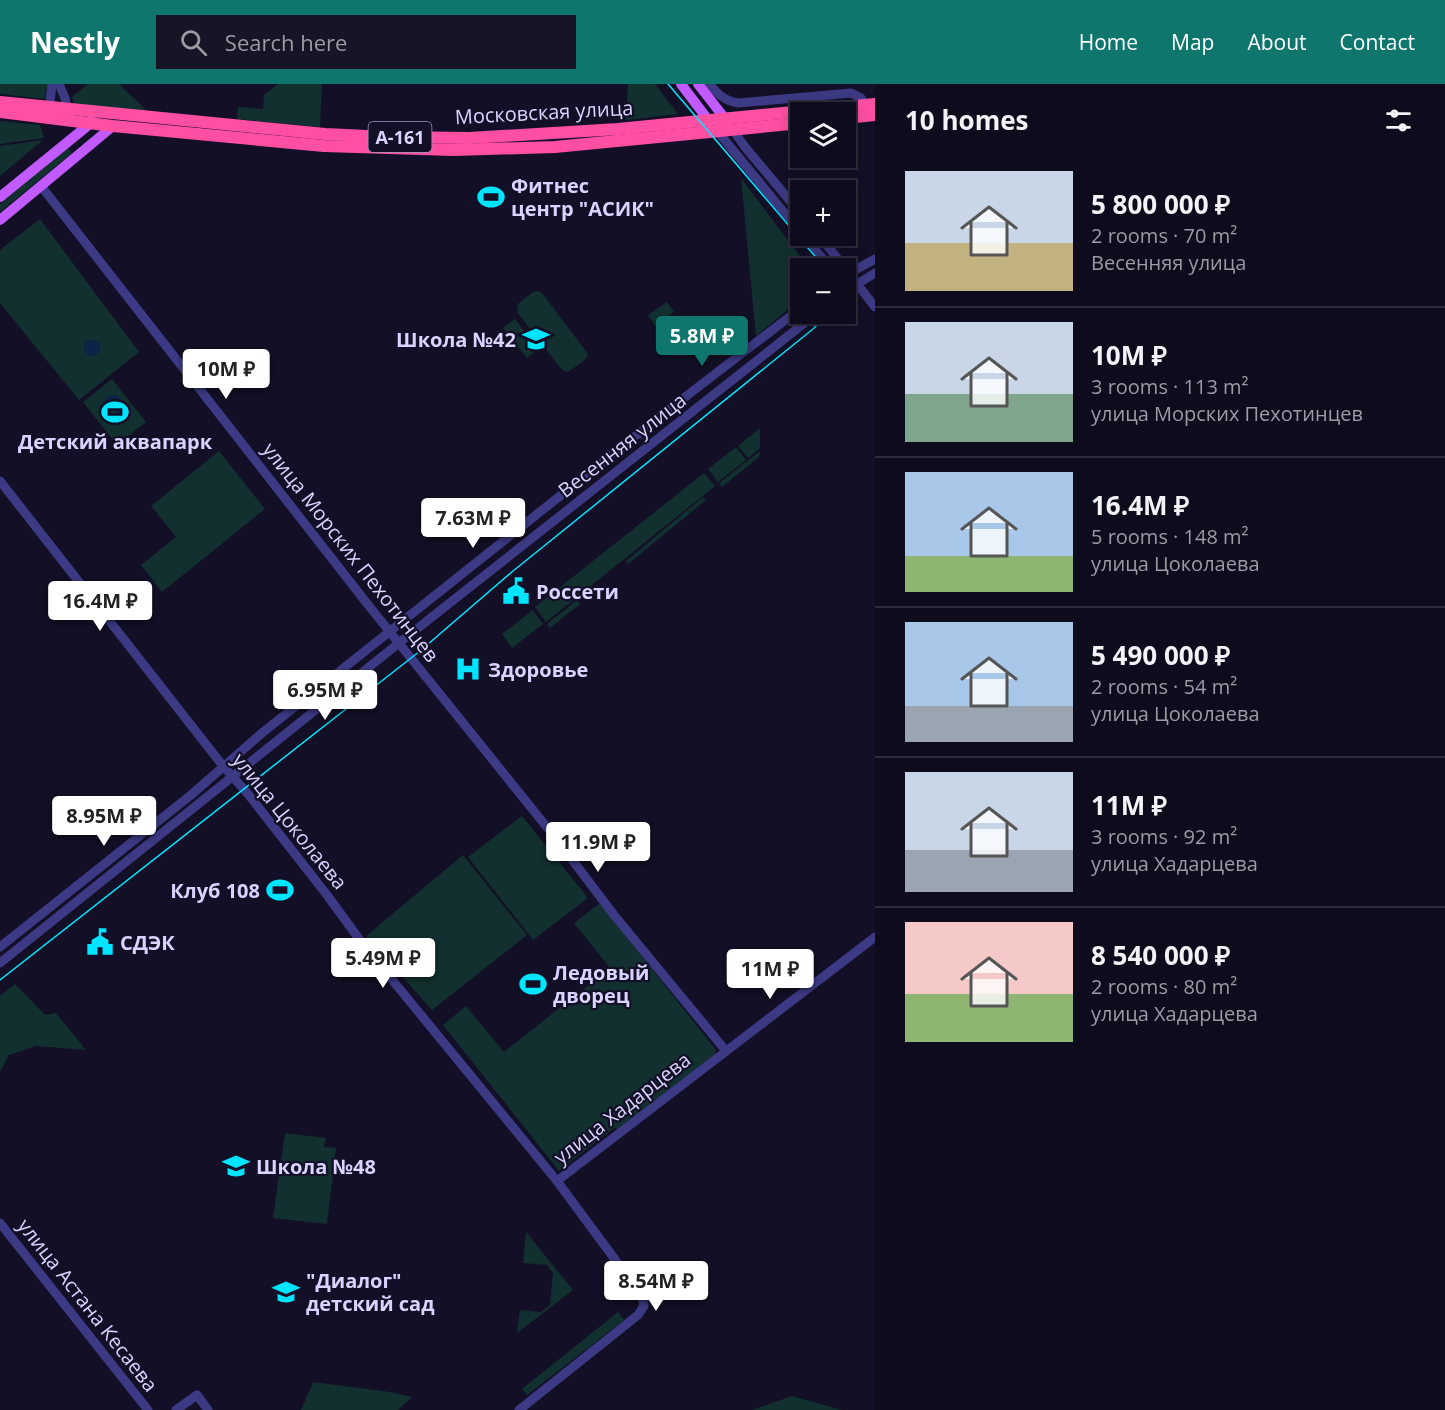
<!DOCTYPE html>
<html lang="en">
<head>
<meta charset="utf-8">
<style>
  :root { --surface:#0e0b1c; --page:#171425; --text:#f1f3f6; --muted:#9b9ba3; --line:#2e2b3b; --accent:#0f766e }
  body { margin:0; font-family:"Open Sans",sans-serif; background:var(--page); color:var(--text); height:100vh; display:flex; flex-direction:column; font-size:22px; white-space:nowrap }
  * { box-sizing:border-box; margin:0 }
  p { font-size:20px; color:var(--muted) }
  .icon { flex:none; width:33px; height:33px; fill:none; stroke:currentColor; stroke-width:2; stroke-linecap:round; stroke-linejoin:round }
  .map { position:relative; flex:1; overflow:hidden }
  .drawer { display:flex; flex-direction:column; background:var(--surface); width:570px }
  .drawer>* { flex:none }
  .fabs { position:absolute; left:790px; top:18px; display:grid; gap:12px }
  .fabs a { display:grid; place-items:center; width:66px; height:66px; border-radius:0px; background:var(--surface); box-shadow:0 3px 15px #0003,0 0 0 2px var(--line); font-size:30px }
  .price { position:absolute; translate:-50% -51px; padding:0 14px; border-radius:6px; background:#fff; color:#222; font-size:20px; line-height:39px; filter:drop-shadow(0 2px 3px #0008) }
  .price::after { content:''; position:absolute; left:50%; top:36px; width:18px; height:14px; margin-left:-9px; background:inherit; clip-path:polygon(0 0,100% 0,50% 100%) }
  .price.on { background:var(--accent); color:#fff }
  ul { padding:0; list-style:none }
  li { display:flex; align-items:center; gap:18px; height:150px; padding:0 30px }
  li+li { border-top:2px solid var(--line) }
  li span { display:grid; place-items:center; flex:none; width:168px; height:120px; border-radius:0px; color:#555 }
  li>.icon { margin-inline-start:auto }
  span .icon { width:72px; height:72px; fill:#fffc; stroke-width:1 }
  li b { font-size:26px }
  h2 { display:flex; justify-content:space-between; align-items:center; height:72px; padding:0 30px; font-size:26px }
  header { display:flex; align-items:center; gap:36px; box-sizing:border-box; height:84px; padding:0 30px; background:var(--accent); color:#fff }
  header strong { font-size:28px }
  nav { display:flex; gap:33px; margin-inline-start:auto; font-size:21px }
  .search { width:420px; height:54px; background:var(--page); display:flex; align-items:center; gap:15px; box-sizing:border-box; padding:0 21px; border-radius:0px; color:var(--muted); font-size:22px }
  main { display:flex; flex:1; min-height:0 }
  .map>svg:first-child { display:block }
</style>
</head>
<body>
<header>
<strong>Nestly</strong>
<div class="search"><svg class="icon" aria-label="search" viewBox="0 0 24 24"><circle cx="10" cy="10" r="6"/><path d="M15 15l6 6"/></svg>Search here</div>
<nav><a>Home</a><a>Map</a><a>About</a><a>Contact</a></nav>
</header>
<main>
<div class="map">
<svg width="875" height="1326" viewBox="0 0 875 1326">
  <rect width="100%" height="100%" fill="#130f26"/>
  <!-- green -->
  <g fill="#12302f">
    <polygon points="0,0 47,0 45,15 0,10"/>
    <polygon points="88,0 119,0 148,28 75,21 72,13"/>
    <polygon points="278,0 322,0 320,43 237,35 238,23 263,25 264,11"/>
    <polygon points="628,0 655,0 678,30 626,36"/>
    <polygon points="0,37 40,41 44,54 0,60"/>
    <polygon points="43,56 0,92 0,62"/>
    <polygon points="68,64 72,69 0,128 0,120"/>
    <polygon points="741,94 809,184 801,184 801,215 756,252"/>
    <polygon points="40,135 139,268 79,316 0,219 0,166"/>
    <polygon points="537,207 542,209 588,270 586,275 568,288 562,286 517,228 518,220 533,208"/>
    <polygon points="667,218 674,228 655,242 648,231"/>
    <polygon points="515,235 538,265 527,274 503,244"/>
    <polygon points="112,295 146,338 117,361 83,318"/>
    <polygon points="760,344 760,364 748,374 738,362"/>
    <polygon points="736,363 746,376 718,398 708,385"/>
    <polygon points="219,367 265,425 162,508 141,481 176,453 151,422"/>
    <polygon points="760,367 759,373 722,403 719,399"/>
    <polygon points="704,389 715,402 546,538 535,523"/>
    <polygon points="703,413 706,416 628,480 626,477"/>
    <polygon points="577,516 580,520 550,544 547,540"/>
    <polygon points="533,526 543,540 512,564 502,550"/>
    <polygon points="522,732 588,814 533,856 468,773"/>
    <polygon points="463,771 527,851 432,926 366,852"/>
    <polygon points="600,819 716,966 715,970 618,1045 614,1044 559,1087 443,941 466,922 504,968 610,884 574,839"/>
    <polygon points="15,900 45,931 56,929 86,966 36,962 9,971 0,988 0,912"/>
    <polygon points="285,1049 326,1054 324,1063 336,1064 327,1140 273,1134"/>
    <polygon points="526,1148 573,1206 517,1249 520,1226 541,1228 550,1221 553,1189 547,1181 523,1179"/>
    <polygon points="618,1228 624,1236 527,1311 522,1305"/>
    <polygon points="313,1298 390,1308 412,1313 398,1326 301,1326"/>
    <polygon points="792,1312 842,1326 752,1326"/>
  </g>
  <!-- water -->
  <g fill="#0c2248">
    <circle cx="92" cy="264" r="8"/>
    <polygon points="116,311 125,318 129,325 127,334 119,339 111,337 111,334 116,332 117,327 112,323 103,321 103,318 107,312"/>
  </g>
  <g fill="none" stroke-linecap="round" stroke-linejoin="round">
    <!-- minor -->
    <g stroke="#3d3a85" stroke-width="9">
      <polyline points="59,0 65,14 68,31"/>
      <path d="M709,0c9,10 15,17 29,19l113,-10 10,5 5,7"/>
      <polyline points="49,27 52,0"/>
      <polyline points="714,43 801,149"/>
      <polyline points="731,43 745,63 801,130"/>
      <polyline points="41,102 369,522 558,757 614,831 726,967"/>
      <polyline points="803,152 831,184"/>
      <path d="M819,152c20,23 37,47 56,71"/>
      <polyline points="846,191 875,175"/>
      <polyline points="846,207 875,189"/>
      <polyline points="0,397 223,682 248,710 327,811 362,859 557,1097 642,1212 644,1222 638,1231 519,1326"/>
      <polyline points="0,863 191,711 262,649 663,330 801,224"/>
      <polyline points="0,879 399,559 816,230"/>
      <polyline points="557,1097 875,853"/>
      <polyline points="0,1139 148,1326"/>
      <polyline points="176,1326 197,1311 208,1326"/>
    </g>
    <!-- major -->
    <g stroke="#c25bff" stroke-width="10">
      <polyline points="681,0 709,37"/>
      <polyline points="698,0 726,36"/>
      <polyline points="0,113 91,39 91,36"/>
      <polyline points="0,136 113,42"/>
    </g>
    <!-- highway -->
    <g stroke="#ff4fa3" stroke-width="12">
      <polyline points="0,18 325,50 387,53 469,54 618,45 875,20"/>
      <polyline points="0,28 113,42 324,62 453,66 555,63 801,39"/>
      <polyline points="846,34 875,31"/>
    </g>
    <!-- tram -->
    <g stroke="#00e5ff" stroke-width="1.5">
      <polyline points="668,0 825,184"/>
      <polyline points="0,896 420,567 513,487 813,245 828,230"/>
    </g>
  </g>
  <!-- icons -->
  <defs>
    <symbol id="stadium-bare" viewBox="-9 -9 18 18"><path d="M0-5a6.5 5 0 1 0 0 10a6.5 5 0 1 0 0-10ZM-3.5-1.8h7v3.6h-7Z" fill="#00e5ff" stroke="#130f26" stroke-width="2.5" paint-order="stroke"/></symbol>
    <symbol id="school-bare" viewBox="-9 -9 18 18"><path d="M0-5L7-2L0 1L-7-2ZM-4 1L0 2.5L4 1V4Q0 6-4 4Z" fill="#00e5ff" stroke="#130f26" stroke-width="2.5" paint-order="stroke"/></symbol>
    <symbol id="civic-bare" viewBox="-9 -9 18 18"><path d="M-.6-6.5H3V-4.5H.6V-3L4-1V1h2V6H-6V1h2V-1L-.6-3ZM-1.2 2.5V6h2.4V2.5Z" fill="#00e5ff" stroke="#130f26" stroke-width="2.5" paint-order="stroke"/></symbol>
    <symbol id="hospital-bare" viewBox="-9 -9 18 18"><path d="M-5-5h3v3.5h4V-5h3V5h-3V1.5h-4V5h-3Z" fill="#00e5ff" stroke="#130f26" stroke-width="2.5" paint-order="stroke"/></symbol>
  </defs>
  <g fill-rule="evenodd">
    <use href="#stadium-bare" x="472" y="94" width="38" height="38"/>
    <use href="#school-bare" x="517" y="236" width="38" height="38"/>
    <use href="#stadium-bare" x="96" y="309" width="38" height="38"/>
    <use href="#civic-bare" x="497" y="488" width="38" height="38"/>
    <use href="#hospital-bare" x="449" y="566" width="38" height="38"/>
    <use href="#stadium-bare" x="261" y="787" width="38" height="38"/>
    <use href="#civic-bare" x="81" y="839" width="38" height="38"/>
    <use href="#stadium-bare" x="514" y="881" width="38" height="38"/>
    <use href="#school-bare" x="217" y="1063" width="38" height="38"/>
    <use href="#school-bare" x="267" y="1189" width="38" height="38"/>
  </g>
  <g text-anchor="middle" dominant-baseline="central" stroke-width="4.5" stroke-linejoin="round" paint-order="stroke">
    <!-- shield labels -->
    <rect fill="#130f26" stroke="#9e99be" stroke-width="1.5" x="368.5" y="38" width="63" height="30" rx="4.5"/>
    <g font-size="18" font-weight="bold" fill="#d9d4ff">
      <text x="400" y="53">А-161</text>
    </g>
    <!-- street labels -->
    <g font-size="20" fill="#d9d4ff" stroke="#130f26">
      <text transform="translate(544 28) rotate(-3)">Московская улица</text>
      <text transform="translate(622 361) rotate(-38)">Весенняя улица</text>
      <text transform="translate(351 468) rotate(52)">улица Морских Пехотинцев</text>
      <text transform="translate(290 737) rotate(51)">улица Цоколаева</text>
      <text transform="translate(622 1024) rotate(-38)">улица Хадарцева</text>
      <text transform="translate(88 1221) rotate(52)">улица Астана Кесаева</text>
    </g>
    <!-- poi labels -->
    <g font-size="20" font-weight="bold" fill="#d9d4ff" stroke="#130f26" text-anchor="start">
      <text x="511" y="101">Фитнес<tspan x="511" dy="23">центр "АСИК"</tspan></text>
      <text x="516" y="255" text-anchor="end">Школа №42</text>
      <text x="115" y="357" text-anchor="middle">Детский аквапарк</text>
      <text x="536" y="507">Россети</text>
      <text x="488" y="585">Здоровье</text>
      <text x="260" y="806" text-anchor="end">Клуб 108</text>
      <text x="120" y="858">СДЭК</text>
      <text x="553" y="888">Ледовый<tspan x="553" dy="23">дворец</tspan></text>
      <text x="256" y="1082">Школа №48</text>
      <text x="306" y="1196">"Диалог"<tspan x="306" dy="23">детский сад</tspan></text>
    </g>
  </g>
</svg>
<div class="fabs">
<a><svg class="icon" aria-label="layers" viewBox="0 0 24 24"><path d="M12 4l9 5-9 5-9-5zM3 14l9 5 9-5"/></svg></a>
<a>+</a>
<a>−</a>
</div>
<b class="price on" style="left:702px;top:283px">5.8M ₽</b>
<b class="price" style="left:226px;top:316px">10M ₽</b>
<b class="price" style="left:473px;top:465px">7.63M ₽</b>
<b class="price" style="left:100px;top:548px">16.4M ₽</b>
<b class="price" style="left:325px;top:637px">6.95M ₽</b>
<b class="price" style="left:104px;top:763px">8.95M ₽</b>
<b class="price" style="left:598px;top:789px">11.9M ₽</b>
<b class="price" style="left:383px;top:905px">5.49M ₽</b>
<b class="price" style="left:770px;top:916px">11M ₽</b>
<b class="price" style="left:656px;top:1228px">8.54M ₽</b>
</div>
<section class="drawer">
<h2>10 homes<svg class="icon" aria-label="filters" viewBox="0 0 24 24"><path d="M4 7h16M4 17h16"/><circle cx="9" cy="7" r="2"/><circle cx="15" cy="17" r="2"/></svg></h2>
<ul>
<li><span style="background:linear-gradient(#c9d6e8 60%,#c2b280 0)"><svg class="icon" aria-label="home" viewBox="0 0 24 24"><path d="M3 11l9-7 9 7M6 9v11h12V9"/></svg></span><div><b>5 800 000 ₽</b><p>2 rooms · 70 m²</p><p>Весенняя улица</p></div></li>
<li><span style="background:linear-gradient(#c9d6e8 60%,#7fa58c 0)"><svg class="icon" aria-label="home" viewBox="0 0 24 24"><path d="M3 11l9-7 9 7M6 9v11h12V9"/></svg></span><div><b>10M ₽</b><p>3 rooms · 113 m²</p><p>улица Морских Пехотинцев</p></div></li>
<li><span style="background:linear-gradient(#a9c7e8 70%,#8fb573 0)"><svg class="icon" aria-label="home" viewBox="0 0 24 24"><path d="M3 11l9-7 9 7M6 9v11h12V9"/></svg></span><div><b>16.4M ₽</b><p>5 rooms · 148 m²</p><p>улица Цоколаева</p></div></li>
<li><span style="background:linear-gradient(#a9c7e8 70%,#9aa5b1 0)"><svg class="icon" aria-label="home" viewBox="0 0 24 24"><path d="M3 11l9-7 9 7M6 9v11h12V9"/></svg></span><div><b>5 490 000 ₽</b><p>2 rooms · 54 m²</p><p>улица Цоколаева</p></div></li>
<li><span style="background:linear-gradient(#c9d6e8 65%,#9aa5b1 0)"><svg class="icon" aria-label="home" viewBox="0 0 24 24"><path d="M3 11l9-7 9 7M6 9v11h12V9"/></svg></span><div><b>11M ₽</b><p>3 rooms · 92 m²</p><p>улица Хадарцева</p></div></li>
<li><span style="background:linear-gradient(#f6c9c9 60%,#8fb573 0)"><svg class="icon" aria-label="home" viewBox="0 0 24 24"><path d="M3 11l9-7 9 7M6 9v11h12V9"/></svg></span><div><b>8 540 000 ₽</b><p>2 rooms · 80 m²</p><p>улица Хадарцева</p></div></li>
</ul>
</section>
</main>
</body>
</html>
